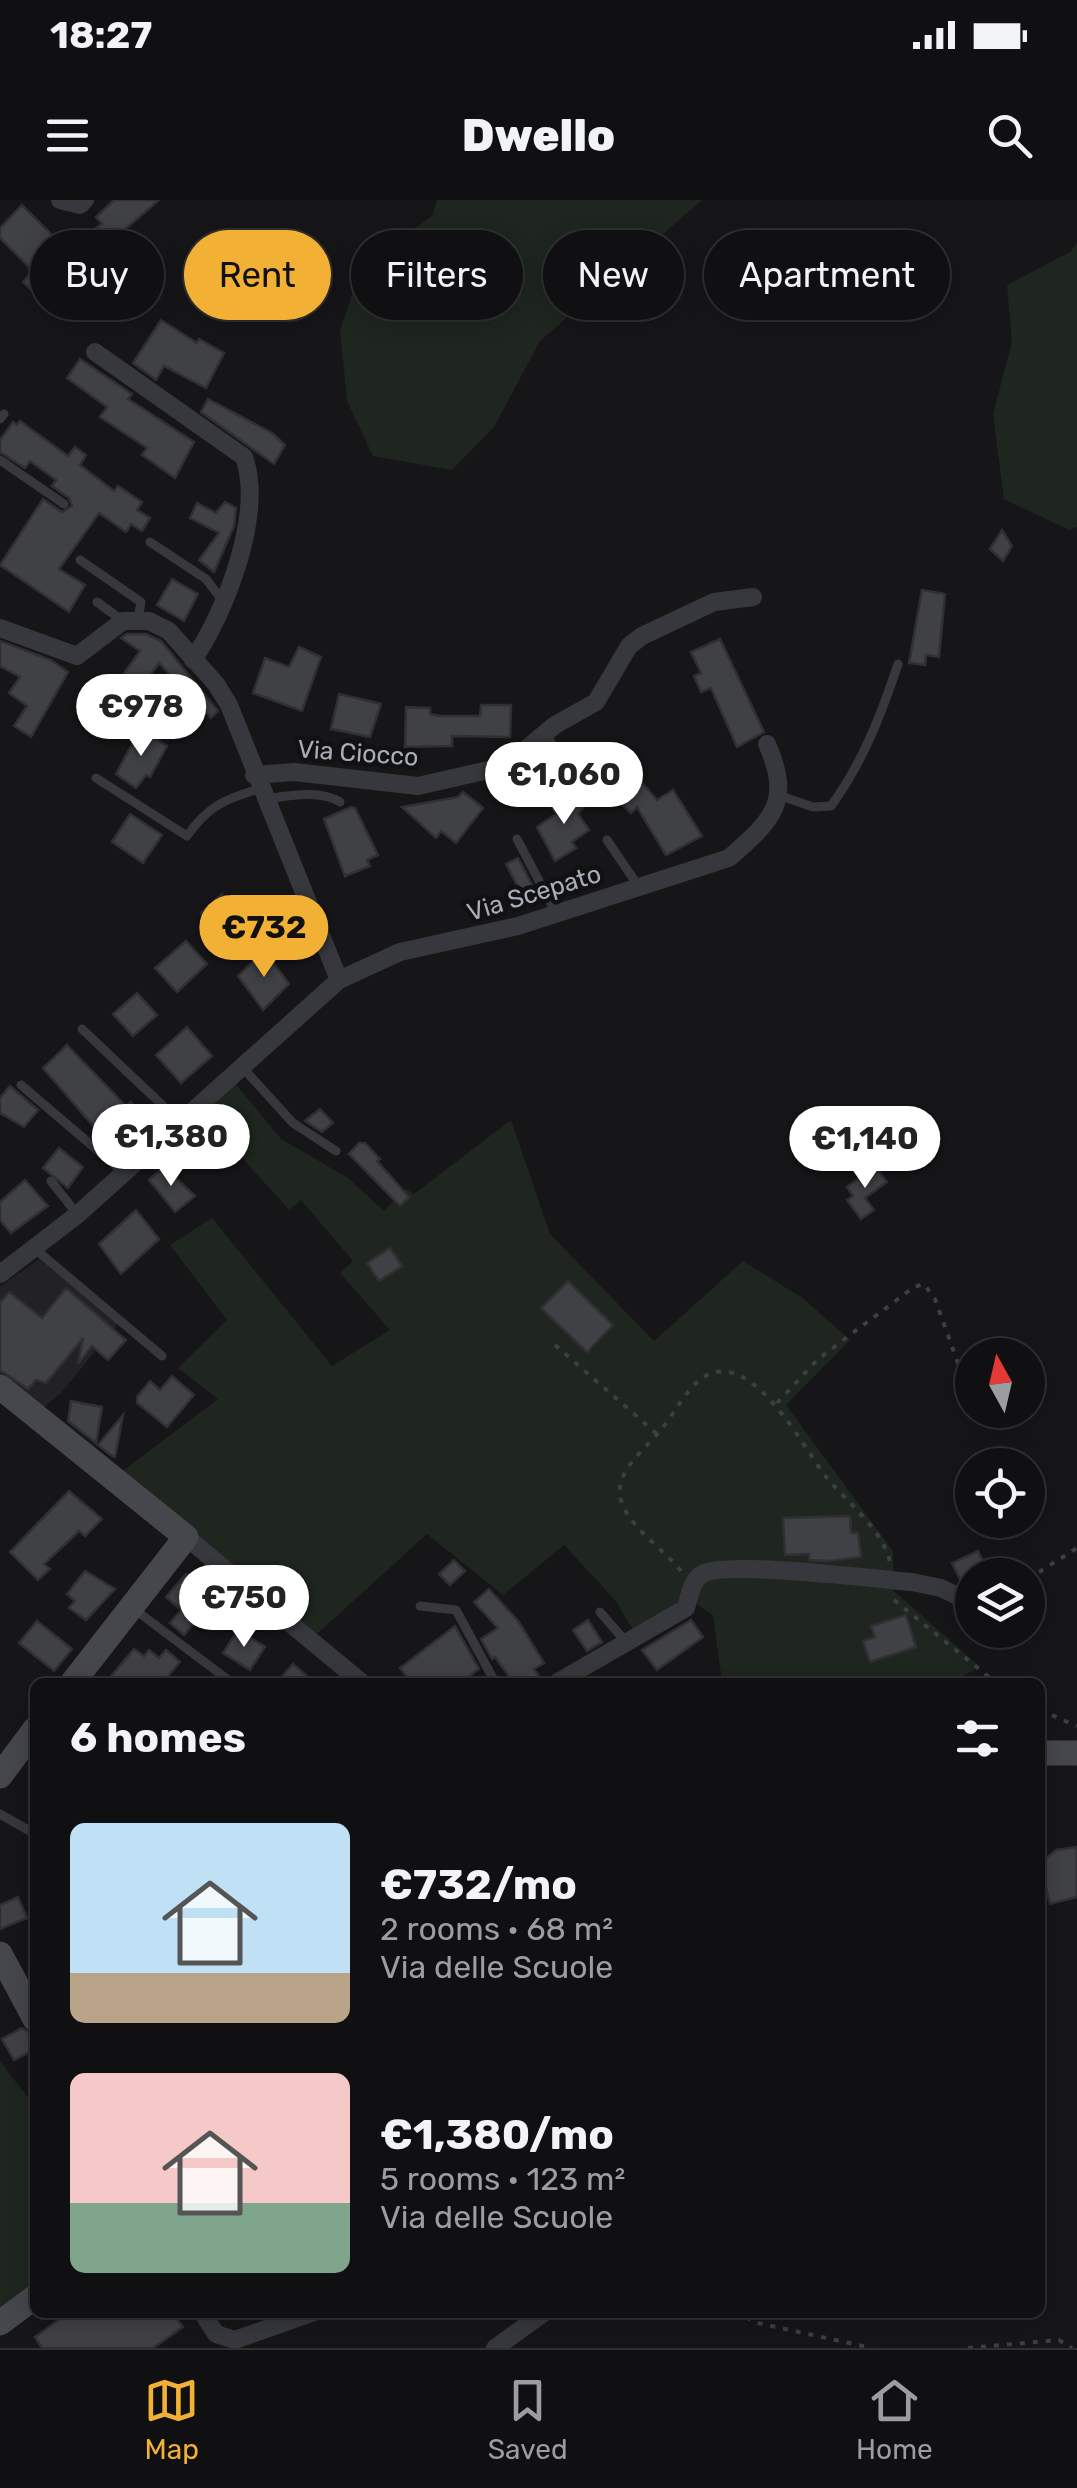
<!DOCTYPE html>
<html lang="en">
<head>
<meta charset="utf-8">
<style>
  :root { --surface:#101012; --page:#1e1e20; --text:#f1f3f6; --muted:#9c9d9f; --line:#303032; --accent:#f2b134 }
  body { margin:0; font-family:Rubik,sans-serif; background:var(--page); color:var(--text); height:100vh; display:flex; flex-direction:column; font-size:38px; white-space:nowrap }
  * { box-sizing:border-box; margin:0 }
  p { font-size:32px; color:var(--muted) }
  .icon { flex:none; width:55px; height:55px; fill:none; stroke:currentColor; stroke-width:2; stroke-linecap:round; stroke-linejoin:round }
  .map { position:relative; flex:1; overflow:hidden }
  .details { position:absolute; left:30px; top:1478px; width:1015px; height:640px; display:flex; flex-direction:column; background:var(--surface); border-radius:15px; box-shadow:0 5px 25px #0003,0 0 0 2px var(--line) }
  .details>* { flex:none }
  .guide { position:absolute; left:30px; top:30px; width:1018px; height:90px; display:flex; gap:20px }
  .needle { width:65px; rotate:352deg }
  .fabs { position:absolute; left:955px; top:1138px; display:grid; gap:20px }
  .fabs a { display:grid; place-items:center; width:90px; height:90px; border-radius:50%; background:var(--surface); box-shadow:0 5px 25px #0003,0 0 0 2px var(--line); font-size:50px }
  .price { position:absolute; translate:-50% -85px; padding:0 22px; border-radius:35px; background:#fff; color:#222; font-size:32px; line-height:65px; filter:drop-shadow(0 2px 5px #0008) }
  .price::after { content:''; position:absolute; left:50%; top:60px; width:30px; height:22px; margin-left:-15px; background:inherit; clip-path:polygon(0 0,100% 0,50% 100%) }
  .price.active { background:var(--accent); color:#111 }
  ul { padding:0; list-style:none }
  li { display:flex; align-items:center; gap:30px; height:250px; padding:0 40px }
  li span { display:grid; place-items:center; flex:none; width:280px; height:200px; border-radius:15px; color:#555 }
  li>.icon { margin-inline-start:auto }
  span .icon { width:120px; height:120px; fill:#fffc; stroke-width:1 }
  li b { font-size:42px }
  h2 { display:flex; justify-content:space-between; align-items:center; height:120px; padding:0 40px; font-size:42px }
  .pill { padding:0 35px; border-radius:45px; background:var(--surface); box-shadow:0 5px 25px #0003,0 0 0 2px var(--line); font-size:35px; line-height:90px }
  .pill.active { background:var(--accent); color:#111 }
  .status { display:flex; justify-content:space-between; align-items:center; height:70px; padding:0 50px; background:var(--surface); direction:ltr }
  .status svg { height:28px; fill:currentColor }
  header { display:flex; justify-content:space-between; align-items:center; height:130px; padding:0 40px; background:var(--surface); font-size:45px; font-weight:800 }
  .menu { display:flex; justify-content:space-around; align-items:center; height:140px; border-top:2px solid var(--line); background:var(--surface); font-size:28px; color:var(--muted) }
  .menu a { display:grid; justify-items:center; gap:5px }
  .menu .active { color:var(--accent) }
  .map>svg:first-child { display:block }
</style>
</head>
<body>
<div class="status"><b>18:27</b><svg viewBox="0 0 49 12"><path d="M0 12V9h3v3zM5 12V6h3v6zM10 12V3h3v9zM15 12V0h3v12zM26 1h20v11H26zM47 4h2v5h-2z"/></svg></div>
<header><svg class="icon" aria-label="menu" viewBox="0 0 24 24"><path d="M4 6h16M4 12h16M4 18h16"/></svg>Dwello<svg class="icon" aria-label="search" viewBox="0 0 24 24"><circle cx="10" cy="10" r="6"/><path d="M15 15l6 6"/></svg></header>
<div class="map">
<svg width="1077" height="2148" viewBox="0 0 1077 2148">
  <rect width="100%" height="100%" fill="#161618"/>
  <!-- built -->
  <polygon fill="#222225" points="39,1059 118,1123 61,1193 45,1206 33,1206 0,1178 0,1087"/>
  <!-- green -->
  <g fill="#1e261f">
    <polygon points="437,0 702,0 540,141 494,227 452,270 373,256 347,201 340,130 358,77 404,71 405,36 432,16"/>
    <polygon points="1077,43 1077,327 1069,330 1004,299 993,214 1012,142 1007,85 1070,52"/>
    <polygon points="234,882 281,939 348,978 384,1011 406,989 414,994 511,920 550,1034 654,1141 743,1061 804,1099 850,1140 786,1205 893,1351 894,1391 980,1467 951,1482 722,1482 713,1415 683,1395 679,1406 635,1433 615,1400 564,1345 503,1395 427,1334 317,1434 120,1273 218,1199 178,1168 227,1120 170,1045 212,1018 332,1166 390,1130 340,1073 353,1061 301,1000 289,1010 201,912"/>
    <polygon points="0,1861 28,1898 35,1895 35,2084 0,2110"/>
  </g>
  <!-- building -->
  <g fill="#404145" stroke="#303034" stroke-width="2.5">
    <polygon points="114,0 159,0 108,44 48,106 23,82 33,71 0,38 0,28 22,5 60,43 68,35 75,42 102,24 96,17"/>
    <polygon points="161,120 197,143 199,139 224,153 206,188 164,166 156,180 133,163"/>
    <polygon points="80,159 132,194 128,199 194,242 175,278 142,255 147,248 100,217 107,207 67,178"/>
    <polygon points="208,199 272,233 285,245 274,264 201,212"/>
    <polygon points="20,221 68,256 75,247 86,255 80,265 114,291 118,286 142,302 137,310 150,318 142,331 131,324 126,332 99,313 59,369 85,385 69,412 0,365 43,299 62,312 72,306 69,298 52,286 56,280 30,261 25,268 0,252 0,240 13,222 17,225"/>
    <polygon points="225,302 236,308 234,326 214,372 199,360 219,333 190,318 197,303 216,313"/>
    <polygon points="1002,330 1012,346 1003,361 990,349"/>
    <polygon points="172,379 198,394 184,421 157,405"/>
    <polygon points="922,390 945,394 939,457 926,455 925,465 909,463"/>
    <polygon points="127,434 146,434 161,441 218,511 211,518 204,510 195,518 183,506 189,501 182,494 185,491 159,463 135,496 117,483 140,451 121,438"/>
    <polygon points="720,439 764,532 737,547 711,488 701,492 694,476 701,473 691,452"/>
    <polygon points="0,441 51,460 68,472 31,537 14,526 27,506 9,493 20,477 0,466"/>
    <polygon points="299,447 321,457 302,511 253,493 265,458 289,467"/>
    <polygon points="339,494 381,504 370,537 331,529"/>
    <polygon points="481,505 511,505 510,537 452,536 452,546 405,547 406,507 430,508 430,514 440,516 480,516"/>
    <polygon points="140,529 167,546 150,577 146,575 136,588 116,574"/>
    <polygon points="623,560 657,600 673,590 702,636 666,655 637,607 631,613 609,592 596,600 587,583 590,578"/>
    <polygon points="463,592 483,608 456,643 441,631 436,638 402,607 458,597"/>
    <polygon points="573,592 584,607 578,614 589,630 572,642 576,648 555,661 537,627 556,614 551,606"/>
    <polygon points="351,607 355,608 378,655 367,660 370,666 345,676 324,619"/>
    <polygon points="130,614 162,635 143,663 112,642"/>
    <polygon points="518,658 540,700 528,706 506,664"/>
    <polygon points="222,694 250,724 229,743 201,713"/>
    <polygon points="186,741 207,764 177,792 155,768"/>
    <polygon points="264,750 289,784 263,810 238,776"/>
    <polygon points="137,793 157,815 133,836 113,814"/>
    <polygon points="187,827 212,856 181,883 156,855"/>
    <polygon points="67,845 126,906 131,902 151,927 124,949 107,929 101,935 43,868"/>
    <polygon points="10,886 38,910 24,927 0,913 0,898"/>
    <polygon points="320,909 333,923 322,932 305,921"/>
    <polygon points="359,943 365,943 380,959 377,961 409,997 400,1006 349,954"/>
    <polygon points="59,948 83,967 68,988 43,968"/>
    <polygon points="875,966 887,982 865,998 874,1010 861,1019 847,1000 853,996 847,987"/>
    <polygon points="164,967 195,996 175,1012 149,980"/>
    <polygon points="25,980 48,1006 11,1033 0,1020 0,1002"/>
    <polygon points="136,1010 159,1039 121,1074 99,1044"/>
    <polygon points="390,1048 402,1066 379,1081 367,1063"/>
    <polygon points="568,1081 613,1125 587,1152 541,1108"/>
    <polygon points="66,1088 126,1140 108,1160 92,1146 78,1164 83,1138 46,1183 36,1180 28,1189 0,1170 0,1103 9,1092 42,1118"/>
    <polygon points="172,1176 194,1195 167,1227 137,1203 137,1197 150,1181 160,1190"/>
    <polygon points="71,1201 102,1207 96,1243 68,1221"/>
    <polygon points="123,1215 115,1257 112,1256 98,1245"/>
    <polygon points="69,1291 102,1319 85,1336 79,1331 44,1364 50,1369 38,1380 10,1352"/>
    <polygon points="850,1316 851,1333 858,1333 861,1357 828,1361 809,1360 809,1354 785,1355 783,1318"/>
    <polygon points="978,1351 990,1375 972,1375 972,1389 963,1385 952,1363"/>
    <polygon points="454,1360 465,1371 450,1385 439,1374"/>
    <polygon points="85,1371 115,1389 86,1420 69,1408 75,1401 67,1394"/>
    <polygon points="186,1374 215,1398 184,1435 170,1423 181,1410 166,1397"/>
    <polygon points="489,1389 519,1422 544,1463 534,1469 543,1482 513,1482 495,1457 492,1459 481,1439 498,1428 474,1402"/>
    <polygon points="906,1415 916,1447 870,1462 863,1441 875,1437 871,1426"/>
    <polygon points="588,1420 602,1442 587,1451 573,1430"/>
    <polygon points="691,1420 703,1437 657,1470 642,1450"/>
    <polygon points="37,1421 72,1449 54,1471 19,1443"/>
    <polygon points="455,1426 479,1469 462,1482 411,1482 400,1468"/>
    <polygon points="238,1430 265,1447 250,1470 223,1453"/>
    <polygon points="134,1449 144,1456 149,1450 159,1458 166,1450 180,1462 163,1482 106,1482"/>
    <polygon points="293,1464 314,1482 277,1482"/>
    <polygon points="1077,1647 1077,1697 1050,1704 1040,1663 1056,1650"/>
    <polygon points="18,1697 27,1718 0,1729 0,1705"/>
    <polygon points="22,1828 31,1834 35,1849 14,1860 2,1839"/>
    <polygon points="69,2112 172,2112 183,2127 153,2148 42,2148 35,2137"/>
  </g>
  <g fill="none" stroke-linecap="round" stroke-linejoin="round">
    <!-- path -->
    <g stroke="#3d3f44" stroke-width="4" stroke-dasharray="5 8" stroke-linecap="butt">
      <polyline points="555,1145 657,1234"/>
      <polyline points="777,1203 818,1159 914,1087 924,1084 935,1099 959,1166"/>
      <path d="M681,1371c-17,-22 -58,-48 -61,-76 -3,-25 25,-46 39,-63 13,-15 23,-35 37,-49 51,-48 108,67 131,95 21,25 57,53 63,85"/>
      <polyline points="1028,1379 1077,1348"/>
      <polyline points="894,1400 995,1482"/>
      <polyline points="1040,1510 1077,1526"/>
      <polyline points="734,2112 758,2123 872,2148"/>
      <polyline points="968,2148 1059,2140 1072,2148"/>
    </g>
    <!-- lane -->
    <g stroke="#37383d" stroke-width="9">
      <polyline points="0,219 4,214"/>
      <polyline points="0,260 64,304"/>
      <polyline points="150,342 206,379 222,400"/>
      <polyline points="80,360 141,402 138,420"/>
      <polyline points="97,402 123,421"/>
      <polyline points="545,533 588,600"/>
      <polyline points="532,547 550,577"/>
      <path d="M96,578l91,58c21,-30 38,-37 72,-47"/>
      <path d="M781,596l32,11 18,-1c32,-44 50,-91 67,-142"/>
      <path d="M265,599c23,-3 55,-10 75,3"/>
      <polyline points="517,639 556,713"/>
      <polyline points="607,640 639,687"/>
      <polyline points="82,829 179,921"/>
      <polyline points="242,867 293,923 336,951"/>
      <polyline points="21,885 123,972"/>
      <polyline points="51,981 77,1014"/>
      <polyline points="35,1049 162,1156"/>
      <polyline points="420,1406 456,1410 495,1482"/>
      <polyline points="134,1409 231,1482"/>
      <polyline points="600,1412 627,1443"/>
      <polyline points="0,1614 35,1634"/>
    </g>
    <!-- street -->
    <g stroke="#37383d" stroke-width="18">
      <polyline points="60,0 80,5 85,0"/>
      <path d="M95,152l149,105c20,57 -18,154 -51,203"/>
      <polyline points="0,428 77,456 123,421 149,421 169,431 216,484 229,505 339,780 77,1015 0,1074"/>
      <polyline points="254,575 294,572 418,586 506,566 555,525 596,502 629,446 642,436 714,402 753,397"/>
      <path d="M339,780l61,-28 118,-26 211,-68c45,-39 63,-57 38,-114"/>
      <polyline points="186,1337 361,1482"/>
      <path d="M558,1482l128,-74c3,-11 6,-28 16,-34 23,-14 175,5 210,8l29,6 31,15"/>
      <polyline points="202,2112 216,2134 235,2140 314,2112"/>
      <polyline points="495,2148 545,2112"/>
    </g>
    <!-- secondary -->
    <g stroke="#45474d" stroke-width="25">
      <polyline points="0,1187 186,1337 73,1482"/>
      <polyline points="1040,1553 1077,1553"/>
      <polyline points="0,1576 35,1529"/>
      <polyline points="0,1754 35,1819"/>
      <polyline points="0,2123 35,2097"/>
    </g>
  </g>
  <g text-anchor="middle" dominant-baseline="central" stroke-width="9" stroke-linejoin="round" paint-order="stroke">
    <!-- street labels -->
    <g font-size="25" fill="#a8adb8" stroke="#111113">
      <text transform="translate(358 553) rotate(4)">Via Ciocco</text>
      <text transform="translate(534 693) rotate(-17)">Via Scepato</text>
    </g>
  </g>
</svg>
<div class="fabs">
<a><svg class="needle" viewBox="-14 -14 28 28"><path d="M0-13l5 13h-10z" fill="#e53935"/><path d="M0 13l5-13h-10z" fill="#9c9d9f"/></svg></a>
<a><svg class="icon" aria-label="locate" viewBox="0 0 24 24"><circle cx="12" cy="12" r="6"/><path d="M12 2v4M12 18v4M2 12h4M18 12h4"/></svg></a>
<a><svg class="icon" aria-label="layers" viewBox="0 0 24 24"><path d="M12 4l9 5-9 5-9-5zM3 14l9 5 9-5"/></svg></a>
</div>
<b class="price" style="left:141px;top:559px">€978</b>
<b class="price" style="left:564px;top:627px">€1,060</b>
<b class="price active" style="left:264px;top:780px">€732</b>
<b class="price" style="left:171px;top:989px">€1,380</b>
<b class="price" style="left:865px;top:991px">€1,140</b>
<b class="price" style="left:244px;top:1450px">€750</b>
<div class="guide">
<a class="pill">Buy</a>
<a class="pill active">Rent</a>
<a class="pill">Filters</a>
<a class="pill">New</a>
<a class="pill">Apartment</a>
</div>
<section class="details">
<h2>6 homes<svg class="icon" aria-label="filters" viewBox="0 0 24 24"><path d="M4 7h16M4 17h16"/><circle cx="9" cy="7" r="2"/><circle cx="15" cy="17" r="2"/></svg></h2>
<ul>
<li><span style="background:linear-gradient(#bfe0f5 75%,#b9a48a 0)"><svg class="icon" aria-label="home" viewBox="0 0 24 24"><path d="M3 11l9-7 9 7M6 9v11h12V9"/></svg></span><div><b>€732/mo</b><p>2 rooms · 68 m²</p><p>Via delle Scuole</p></div></li>
<li><span style="background:linear-gradient(#f6c9c9 65%,#7fa58c 0)"><svg class="icon" aria-label="home" viewBox="0 0 24 24"><path d="M3 11l9-7 9 7M6 9v11h12V9"/></svg></span><div><b>€1,380/mo</b><p>5 rooms · 123 m²</p><p>Via delle Scuole</p></div></li>
</ul>
</section>
</div>
<nav class="menu">
<a class="active"><svg class="icon" aria-label="map" viewBox="0 0 24 24"><path d="M3 6l6-2 6 2 6-2v14l-6 2-6-2-6 2zM9 4v14M15 6v14"/></svg>Map</a>
<a><svg class="icon" aria-label="saved" viewBox="0 0 24 24"><path d="M7 4h10v16l-5-4-5 4z"/></svg>Saved</a>
<a><svg class="icon" aria-label="home" viewBox="0 0 24 24"><path d="M3 11l9-7 9 7M6 9v11h12V9"/></svg>Home</a>
</nav>
</body>
</html>
